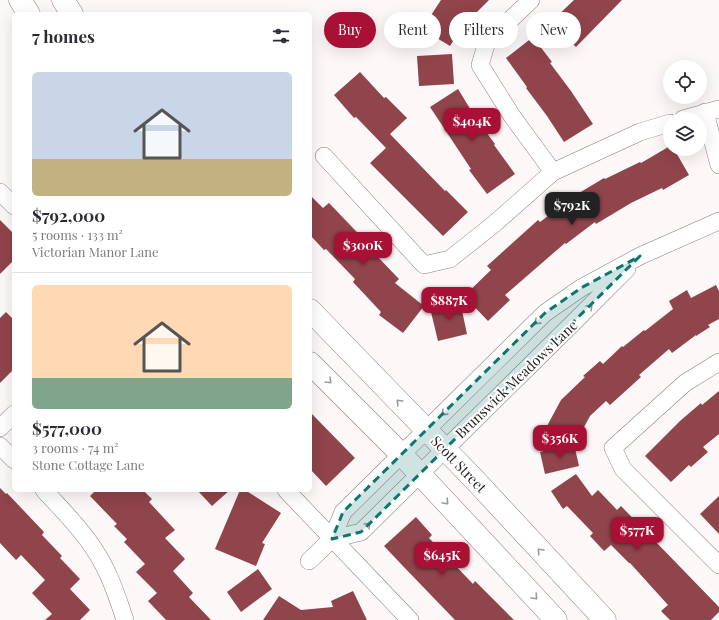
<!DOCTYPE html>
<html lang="en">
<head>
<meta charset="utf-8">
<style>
  :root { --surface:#fff; --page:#f7f7f7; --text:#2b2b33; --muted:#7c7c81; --line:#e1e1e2; --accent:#a81035 }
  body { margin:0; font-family:"Playfair Display",serif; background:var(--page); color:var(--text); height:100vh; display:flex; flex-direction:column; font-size:15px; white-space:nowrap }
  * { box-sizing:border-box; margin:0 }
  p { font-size:13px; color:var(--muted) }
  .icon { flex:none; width:22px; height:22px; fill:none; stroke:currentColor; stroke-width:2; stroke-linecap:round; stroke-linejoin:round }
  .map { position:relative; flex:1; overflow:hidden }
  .side { position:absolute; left:12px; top:12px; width:300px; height:480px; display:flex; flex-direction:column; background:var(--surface); border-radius:6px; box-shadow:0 4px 16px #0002 }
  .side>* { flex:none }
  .banner { position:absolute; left:324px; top:12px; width:335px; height:36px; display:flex; gap:8px }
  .buttons { position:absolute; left:663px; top:60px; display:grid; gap:8px }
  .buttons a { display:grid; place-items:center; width:44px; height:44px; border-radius:50%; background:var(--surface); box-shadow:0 4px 16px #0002; font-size:20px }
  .price { position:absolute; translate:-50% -34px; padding:0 9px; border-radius:8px; background:var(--accent); color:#fff; font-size:13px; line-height:26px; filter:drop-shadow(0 1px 2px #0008) }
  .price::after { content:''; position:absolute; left:50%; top:24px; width:12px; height:9px; margin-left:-6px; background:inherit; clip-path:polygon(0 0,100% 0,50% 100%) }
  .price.on { background:#222; color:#fff }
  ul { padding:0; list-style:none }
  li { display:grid; align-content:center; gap:8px; height:212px; padding:0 20px }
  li+li { border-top:1px solid var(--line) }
  li span { display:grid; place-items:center; height:124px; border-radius:6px; color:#555 }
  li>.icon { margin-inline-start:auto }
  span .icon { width:72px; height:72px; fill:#fffc; stroke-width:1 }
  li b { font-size:17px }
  h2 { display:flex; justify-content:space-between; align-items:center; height:48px; padding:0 20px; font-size:17px }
  .tag { padding:0 14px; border-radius:18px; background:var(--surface); box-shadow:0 4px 16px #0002; font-size:14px; line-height:36px }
  .tag.on { background:var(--accent); color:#fff }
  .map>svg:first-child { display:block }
</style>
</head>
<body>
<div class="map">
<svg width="719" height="620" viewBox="0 0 719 620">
  <rect width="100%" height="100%" fill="#fcf8f8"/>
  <!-- building -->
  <g fill="#90444b">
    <polygon points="441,0 489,0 473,16 470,14 450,46 422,29"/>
    <polygon points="574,0 622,0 576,47 551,22"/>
    <polygon points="533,37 552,62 550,63 571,91 593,124 564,142 547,116 526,88 527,87 506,58"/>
    <polygon points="452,54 454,84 419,86 417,56"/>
    <polygon points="360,72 384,98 386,97 407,118 390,134 445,191 446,190 468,212 443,236 370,163 386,148 356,117 354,118 334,95"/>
    <polygon points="458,89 477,120 495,144 494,145 515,174 487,194 469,170 471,169 430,107"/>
    <polygon points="670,146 670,149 674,149 689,175 663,190 662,188 631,203 596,224 595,222 566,244 565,243 505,295 510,300 488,321 464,296 491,270 487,266 538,220 540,222 574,196 604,178 605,179 640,162 641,163"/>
    <polygon points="310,195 323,208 329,203 376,252 374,253 399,279 395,283 424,306 403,333 379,315 381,312 353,282 355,279 326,249 324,250 310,235"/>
    <polygon points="0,220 14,234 14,260 0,274"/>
    <polygon points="716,285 719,291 719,319 708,325 710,327 696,336 696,335 672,353 669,349 639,375 641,377 610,405 606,401 590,416 576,442 547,426 561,400 585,377 583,376 600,361 603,364 622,346 623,347 644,330 645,331 673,309 669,301 687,290 691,298"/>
    <polygon points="460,301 467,334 438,341 430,308"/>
    <polygon points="6,312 14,320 14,369 0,383 0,318"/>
    <polygon points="719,391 719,434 703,447 708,452 691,467 689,465 671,482 645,456 680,421 701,403 702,405"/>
    <polygon points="310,412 355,458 326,486 310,469"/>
    <polygon points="574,444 579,466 545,474 540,452"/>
    <polygon points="576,474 592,496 598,490 617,510 621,506 719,607 719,612 711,620 670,620 661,611 668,605 630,563 629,563 611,545 604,551 590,536 593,533 567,506 563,509 551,491"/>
    <polygon points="0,488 6,494 7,493 44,532 42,535 62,556 60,558 80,579 70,589 90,610 80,620 45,620 52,614 32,593 45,580 21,555 16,560 0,543"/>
    <polygon points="96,490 143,490 152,499 149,502 175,530 165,538 185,559 173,571 193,593 189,597 211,620 166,620 148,601 157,593 136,572 145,564 124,542 127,539 114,526 117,524 90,496"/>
    <polygon points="197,490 230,490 212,506"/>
    <polygon points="240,490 245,490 281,513 262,543 265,544 256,566 215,549"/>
    <polygon points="719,496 719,534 700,514"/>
    <polygon points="416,517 432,535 429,538 473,584 475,581 514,620 455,620 401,564 384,546"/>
    <polygon points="258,569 272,589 241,612 227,592"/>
    <polygon points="353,591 367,620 263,620 279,596 301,610 333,607 331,601"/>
  </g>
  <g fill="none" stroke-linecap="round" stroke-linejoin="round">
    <defs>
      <g id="minor">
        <polyline points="531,0 487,42 480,65 512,116 553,172"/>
        <polyline points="705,112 719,165"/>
        <polyline points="683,119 719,109"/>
        <polyline points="324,156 424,265 450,259 494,224 553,172 640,132 670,123"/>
        <polyline points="0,192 14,206"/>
        <polyline points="719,362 685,383 613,448 623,469 719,565"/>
        <polyline points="0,428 14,414"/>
        <polyline points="0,446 14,460"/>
        <path d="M44,490c17,19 36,37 50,59 15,22 23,47 31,71"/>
        <polyline points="286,490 410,620"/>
        <polyline points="332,539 361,532 574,322 627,269"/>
        <polyline points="309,561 332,539 343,512 545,313 581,288 640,256 719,221"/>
      </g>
      <g id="major">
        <polyline points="20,0 29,14"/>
        <polyline points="63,0 72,14"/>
        <polyline points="310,310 473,478 605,620"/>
        <polyline points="310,363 402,455 556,620"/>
      </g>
    </defs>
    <!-- minor casing -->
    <use href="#minor" stroke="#8f7a7a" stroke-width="18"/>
    <!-- major casing -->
    <use href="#major" stroke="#8f7a7a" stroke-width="23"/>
    <!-- minor -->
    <use href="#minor" stroke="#fff" stroke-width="17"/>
    <!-- major -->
    <use href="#major" stroke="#fff" stroke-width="22"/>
  </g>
  <!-- one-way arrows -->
  <defs><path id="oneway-chevron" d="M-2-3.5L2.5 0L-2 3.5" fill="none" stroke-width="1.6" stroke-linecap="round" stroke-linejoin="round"/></defs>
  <g stroke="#9c9898">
    <use href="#oneway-chevron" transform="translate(590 307) rotate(-45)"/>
    <use href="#oneway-chevron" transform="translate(537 322) rotate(136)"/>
    <use href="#oneway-chevron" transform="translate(329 381) rotate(45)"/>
    <use href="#oneway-chevron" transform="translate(399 402) rotate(-134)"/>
    <use href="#oneway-chevron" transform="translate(444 413) rotate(136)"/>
    <use href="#oneway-chevron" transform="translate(446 502) rotate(47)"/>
    <use href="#oneway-chevron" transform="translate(368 525) rotate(-45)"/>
    <use href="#oneway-chevron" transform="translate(540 551) rotate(-133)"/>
    <use href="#oneway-chevron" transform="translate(535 597) rotate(47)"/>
  </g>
  <!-- marked area -->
  <path fill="#0f766e" fill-opacity="0.2" stroke="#0f766e" stroke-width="3" stroke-dasharray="8 5" stroke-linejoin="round" d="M640,256l-279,276 -29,7 11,-27 202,-199 36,-25z"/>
  <g text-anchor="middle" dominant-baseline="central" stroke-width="4" stroke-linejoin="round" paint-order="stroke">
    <!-- street labels -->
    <g font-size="14" fill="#231b1b" stroke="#fff">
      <text transform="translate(516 379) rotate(-44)">Brunswick Meadows Lane</text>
      <text transform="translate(459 464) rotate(46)">Scott Street</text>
    </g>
  </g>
</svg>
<div class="buttons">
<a><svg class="icon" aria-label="locate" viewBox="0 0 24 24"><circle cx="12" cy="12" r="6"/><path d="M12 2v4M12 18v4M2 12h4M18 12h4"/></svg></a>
<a><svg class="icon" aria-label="layers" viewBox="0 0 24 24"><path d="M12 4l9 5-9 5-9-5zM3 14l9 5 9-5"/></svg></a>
</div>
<b class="price" style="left:472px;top:142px">$404K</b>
<b class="price on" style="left:572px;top:226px">$792K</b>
<b class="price" style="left:363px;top:266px">$300K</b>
<b class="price" style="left:449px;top:321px">$887K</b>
<b class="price" style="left:560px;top:459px">$356K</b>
<b class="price" style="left:637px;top:551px">$577K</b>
<b class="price" style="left:442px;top:576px">$645K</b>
<div class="banner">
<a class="tag on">Buy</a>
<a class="tag">Rent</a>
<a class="tag">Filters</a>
<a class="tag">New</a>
</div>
<section class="side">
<h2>7 homes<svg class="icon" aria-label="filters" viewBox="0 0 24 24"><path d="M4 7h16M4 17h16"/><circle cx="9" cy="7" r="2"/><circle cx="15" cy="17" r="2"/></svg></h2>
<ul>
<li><span style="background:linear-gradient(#c9d6e8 70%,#c2b280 0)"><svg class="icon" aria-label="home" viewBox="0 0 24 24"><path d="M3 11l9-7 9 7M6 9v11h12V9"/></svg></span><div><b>$792,000</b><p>5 rooms · 133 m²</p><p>Victorian Manor Lane</p></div></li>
<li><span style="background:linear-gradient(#ffd9b3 75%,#7fa58c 0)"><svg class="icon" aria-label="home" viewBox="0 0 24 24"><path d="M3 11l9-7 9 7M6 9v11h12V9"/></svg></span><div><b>$577,000</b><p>3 rooms · 74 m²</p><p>Stone Cottage Lane</p></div></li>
</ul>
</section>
</div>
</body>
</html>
